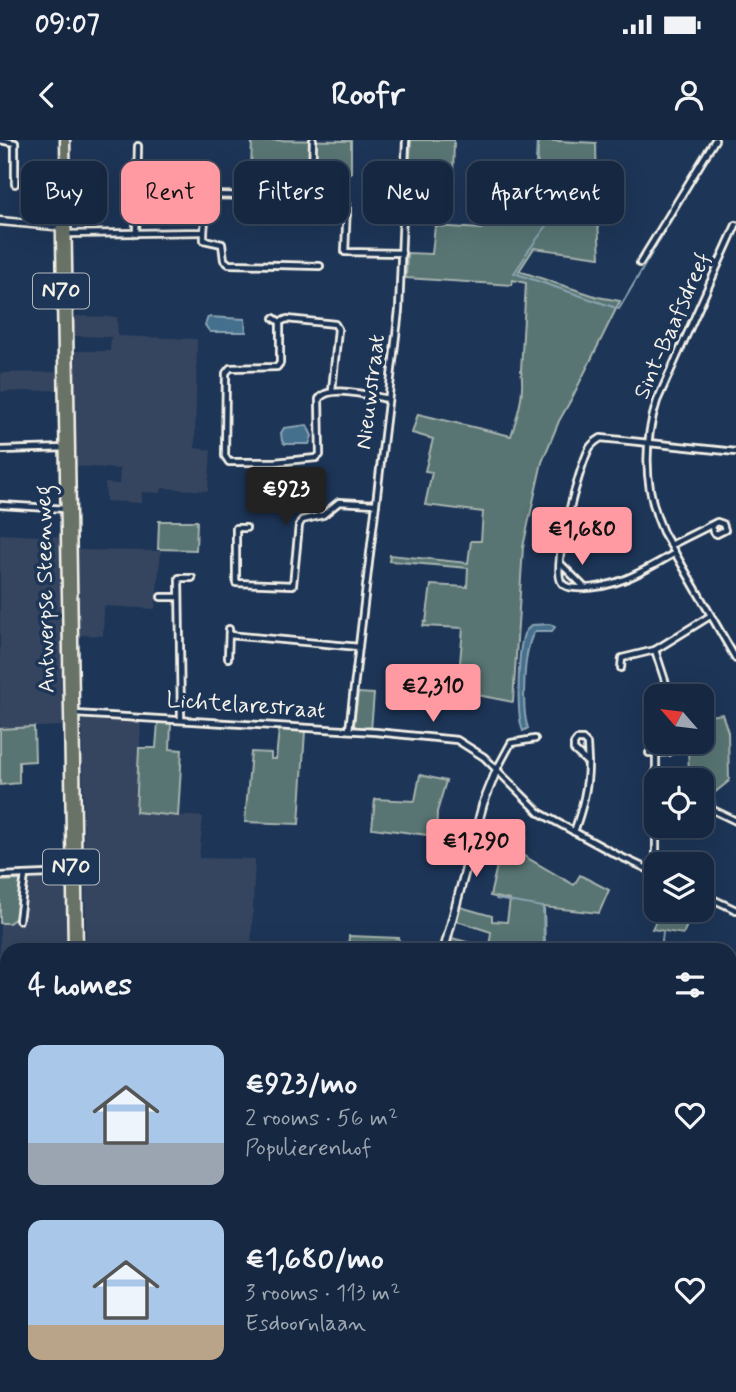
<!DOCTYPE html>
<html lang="en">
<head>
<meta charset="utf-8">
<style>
  :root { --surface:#162841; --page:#1f3048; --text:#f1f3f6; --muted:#9ea6b1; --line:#35445a; --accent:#ff9aa2 }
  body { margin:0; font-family:Mynerve,sans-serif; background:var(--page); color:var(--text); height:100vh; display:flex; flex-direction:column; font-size:26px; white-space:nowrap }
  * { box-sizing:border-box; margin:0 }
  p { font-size:23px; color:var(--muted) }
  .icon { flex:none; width:38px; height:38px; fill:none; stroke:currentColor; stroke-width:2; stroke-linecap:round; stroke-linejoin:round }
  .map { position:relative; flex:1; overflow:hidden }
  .side { position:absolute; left:0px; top:803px; width:737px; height:450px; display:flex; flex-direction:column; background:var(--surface); border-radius:21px 21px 0 0; box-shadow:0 7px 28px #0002,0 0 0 2px var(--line) }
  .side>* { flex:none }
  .top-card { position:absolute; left:21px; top:21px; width:695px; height:63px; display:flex; gap:14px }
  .needle { width:46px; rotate:298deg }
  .fabs { position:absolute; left:644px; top:544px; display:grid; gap:14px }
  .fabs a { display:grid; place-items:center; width:70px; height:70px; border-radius:14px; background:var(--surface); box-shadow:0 7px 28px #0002,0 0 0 2px var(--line); font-size:35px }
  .price { position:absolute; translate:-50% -60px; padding:0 16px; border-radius:7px; background:var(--accent); color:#111; font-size:23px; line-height:46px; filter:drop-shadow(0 2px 4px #0008) }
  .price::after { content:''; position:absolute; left:50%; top:42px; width:21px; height:16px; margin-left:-10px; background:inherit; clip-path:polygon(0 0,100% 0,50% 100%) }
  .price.active { background:#222; color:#fff }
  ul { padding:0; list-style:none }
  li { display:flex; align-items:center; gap:21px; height:175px; padding:0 28px }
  li span { display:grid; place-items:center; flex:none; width:196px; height:140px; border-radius:14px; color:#555 }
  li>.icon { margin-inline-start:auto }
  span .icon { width:84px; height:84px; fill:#fffc; stroke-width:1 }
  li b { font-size:30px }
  h2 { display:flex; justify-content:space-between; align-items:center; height:84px; padding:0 28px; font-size:30px }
  .tag { padding:0 24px; border-radius:14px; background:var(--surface); box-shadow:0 7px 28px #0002,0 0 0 2px var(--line); font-size:24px; line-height:63px }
  .tag.active { background:var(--accent); color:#111 }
  .status { display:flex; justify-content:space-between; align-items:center; height:49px; padding:0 35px; background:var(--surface); direction:ltr }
  .status svg { height:19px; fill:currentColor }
  header { display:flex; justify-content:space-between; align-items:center; height:91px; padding:0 28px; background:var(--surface); font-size:32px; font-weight:700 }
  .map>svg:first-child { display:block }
</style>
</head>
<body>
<div class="status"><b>09:07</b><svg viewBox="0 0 49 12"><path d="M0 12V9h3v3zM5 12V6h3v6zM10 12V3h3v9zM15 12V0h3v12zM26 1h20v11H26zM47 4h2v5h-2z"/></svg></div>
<header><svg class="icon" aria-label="back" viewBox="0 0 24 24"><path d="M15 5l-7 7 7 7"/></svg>Roofr<svg class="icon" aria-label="person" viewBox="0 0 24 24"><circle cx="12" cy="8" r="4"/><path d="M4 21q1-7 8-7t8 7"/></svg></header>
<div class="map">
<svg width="736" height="1252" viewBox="0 0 736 1252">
  <rect width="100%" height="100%" fill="#1d3557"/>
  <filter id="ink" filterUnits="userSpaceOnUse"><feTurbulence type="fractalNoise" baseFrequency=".0143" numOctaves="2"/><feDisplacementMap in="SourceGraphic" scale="14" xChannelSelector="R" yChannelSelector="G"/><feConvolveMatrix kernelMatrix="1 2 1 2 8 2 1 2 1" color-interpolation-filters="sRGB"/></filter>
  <g filter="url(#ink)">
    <!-- built -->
    <g fill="#34445f">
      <polygon points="75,176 117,177 118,196 197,199 195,308 211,310 208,351 162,348 161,353 142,352 141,363 106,361 105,343 119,344 120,329 74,326 73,211 110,211 111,197 72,196"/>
      <polygon points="57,232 58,250 1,252 1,233"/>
      <polygon points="0,394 62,397 62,586 0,589"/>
      <polygon points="77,410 161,411 155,469 104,466 103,496 79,495"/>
      <polygon points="82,578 141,581 137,672 203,677 199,718 255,719 251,810 86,810"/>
      <polygon points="64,738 67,740 67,810 7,810 7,827 0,826 0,783 9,783 22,744 20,740"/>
      <polygon points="0,923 7,923 7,1246 15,1246 15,1252 0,1252"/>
      <polygon points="94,1246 225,1246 224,1252 191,1252 181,1248 180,1252 94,1252"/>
    </g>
    <!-- green -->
    <g fill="#587573" stroke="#a6b3ae" stroke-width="2">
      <polygon points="252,0 351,1 351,33 281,31 279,55 260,54 262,29 251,29"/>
      <polygon points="411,0 454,0 453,38 409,34"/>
      <path d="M538,0l58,3 1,50 4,-1 -3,28 2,37 -66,-9 -15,23 79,26 22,4 -48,97 -13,23 -17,41 -19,85 -10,155 -46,-9 -2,6 -8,-1 6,-70 -40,-2 1,-4h2l5,-37 36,2 1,-19 -79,-7 1,-6 78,8 3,-22h10l2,-29 -58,-7 7,-33 -7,-1 8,-32 -21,-6 6,-19 93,22c7,-22 14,-43 10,-66l5,-87 -13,-3 -1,5 -106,-7 1,-25 25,1 3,-28 46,3 1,-21 75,3 18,-27 -38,-1z"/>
      <polygon points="159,381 197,381 196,410 158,409"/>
      <polygon points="358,553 374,554 371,590 357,588 354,585"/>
      <polygon points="722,574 728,592 729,641 713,654 702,653 702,640 689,640 688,602 702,602 702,577"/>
      <polygon points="158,582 171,583 170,609 182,610 178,676 136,672 139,608 156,608"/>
      <polygon points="34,587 35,621 19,622 19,643 0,645 0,589"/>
      <polygon points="279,589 305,591 299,684 245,682 251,612 271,613 271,619 276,619"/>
      <polygon points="420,635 446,641 437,672 436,696 372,688 375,659 415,661"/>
      <polygon points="506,686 526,698 519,713 574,745 580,735 609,750 599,773 544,767 545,810 450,810 452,798 489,808 491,792 457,781 460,767 492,776 492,781 507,782 510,760 490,756"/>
      <polygon points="20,740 22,744 16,778 9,783 0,783 0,741"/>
      <polygon points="661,770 694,770 683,794 652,789"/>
      <polygon points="349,796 399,798 399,810 348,810"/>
      <polygon points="730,904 736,906 736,958 730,957"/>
      <polygon points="736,1201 736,1246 699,1252 584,1252 583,1249 604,1246 730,1246 730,1203"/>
      <polygon points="225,1246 446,1246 447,1252 224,1252"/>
    </g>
    <!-- water -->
    <g fill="#456f8d" stroke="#8ba3b1" stroke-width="2">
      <polygon points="208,177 245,179 246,192 210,192 205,185"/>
      <polygon points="307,285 312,296 309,304 285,304 282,301 281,293 284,288"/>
      <path d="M550,484l5,3 -3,4h-16c-13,10 -15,82 -8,97l-5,3c-7,-15 -5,-81 1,-97 2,-4 4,-6 8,-9z"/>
    </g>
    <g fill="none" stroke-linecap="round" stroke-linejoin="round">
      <!-- stream -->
      <g stroke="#8ba3b1" stroke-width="2">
        <polyline points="526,114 576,46 573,42 535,41 537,0"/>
        <polyline points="525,117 514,133 619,169 712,11"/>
        <polyline points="496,759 543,767 544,810"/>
        <polyline points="661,810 663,792"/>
        <polyline points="730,1200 736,1198"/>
        <polyline points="686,1252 696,1251 703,1246"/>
      </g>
      <defs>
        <g id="minor">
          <polyline points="0,0 15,3 15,44"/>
          <polyline points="313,0 311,74 347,75"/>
          <polyline points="347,64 345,112 402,113"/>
          <path d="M736,85l-79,176c-14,44 -13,88 6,131l73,127"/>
          <polyline points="204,92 204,100 222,104 224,120 229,124 320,126"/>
          <polyline points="66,94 204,92 207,55 255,56"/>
          <polyline points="136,94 138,6"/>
          <polyline points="640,123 715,0"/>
          <polyline points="274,178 280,182"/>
          <path d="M332,251l6,-62 -3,-5 -48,-5 -7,3v41l-3,4 -47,1 -4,5 -1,83 4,6h46l41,-4 4,-3 -1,-56c11,-15 51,-3 69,0"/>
          <polyline points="0,310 66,308"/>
          <polyline points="0,365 67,369"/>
          <polyline points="246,388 236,388 236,443 293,445 299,385 302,380 323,375 339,362 376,364"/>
          <polyline points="671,405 717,382 723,384 725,390 717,394 713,392 712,386"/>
          <path d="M675,413c-31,18 -62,37 -99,35 -5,0 -11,-1 -14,-5 -12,-14 18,-117 27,-134 3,-6 7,-8 12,-11l135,14"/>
          <polyline points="560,423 585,448"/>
          <polyline points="161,457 178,457"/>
          <polyline points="229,495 359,507"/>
          <polyline points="655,510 670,556"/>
          <polyline points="228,518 229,489"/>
          <polyline points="621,528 622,518 655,510 710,476"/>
          <polyline points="75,574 376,592 457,600 484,617 540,673 617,715 656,733"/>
          <polyline points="181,579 179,438 192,438"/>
          <polyline points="349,590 399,170 406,0"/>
          <polyline points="656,612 656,733"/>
          <polyline points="649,613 669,612"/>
          <polyline points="497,629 511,603 535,599"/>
          <polyline points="702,658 710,659 711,669"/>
          <polyline points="702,671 707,672 711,669 736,681"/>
          <path d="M574,692c8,-23 14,-44 14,-69l-14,-13v-6l3,-4h6l4,4 1,19"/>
          <polyline points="0,736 73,733"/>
          <polyline points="702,754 736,770"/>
          <polyline points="19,780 25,735"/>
        </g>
        <g id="tertiary">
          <polyline points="0,81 64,87"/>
          <polyline points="444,810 483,664 497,629"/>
          <polyline points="489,1246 490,1252"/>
        </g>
        <g id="primary">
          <polyline points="65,0 78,810"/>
          <polyline points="60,38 73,810"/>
          <polyline points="81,1246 81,1252"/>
          <polyline points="86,1246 86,1252"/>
        </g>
      </defs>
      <!-- minor casing -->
      <use href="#minor" stroke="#f4f1e8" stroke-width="10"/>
      <!-- tertiary casing -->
      <use href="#tertiary" stroke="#f4f1e8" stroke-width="11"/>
      <!-- primary casing -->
      <use href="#primary" stroke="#f4f1e8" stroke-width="13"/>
      <!-- minor -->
      <use href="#minor" stroke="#1d3557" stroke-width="4.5"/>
      <!-- tertiary -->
      <use href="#tertiary" stroke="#1d3557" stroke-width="6"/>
      <!-- primary -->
      <use href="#primary" stroke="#697266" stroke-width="8"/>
    </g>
  </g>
  <g text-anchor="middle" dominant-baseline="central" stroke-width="7" stroke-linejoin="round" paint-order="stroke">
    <!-- shield labels -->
    <g fill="#1d3557" stroke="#b4b9bc" stroke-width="2">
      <rect x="33" y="133.5" width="56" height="35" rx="5"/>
      <rect x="43" y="709.5" width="56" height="35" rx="5"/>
    </g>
    <g font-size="21" font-weight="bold" fill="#f4f1e8">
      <text x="61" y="151">N70</text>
      <text x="71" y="727">N70</text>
    </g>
    <!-- street labels -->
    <g font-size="23" fill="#f4f1e8" stroke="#1d3557">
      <text transform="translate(673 186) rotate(-66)">Sint-Baafsdreef</text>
      <text transform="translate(371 252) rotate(-83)">Nieuwstraat</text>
      <text transform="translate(46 449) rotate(-91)">Antwerpse Steenweg</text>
      <text transform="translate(246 566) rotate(4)">Lichtelarestraat</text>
    </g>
  </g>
</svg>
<div class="fabs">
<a><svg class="needle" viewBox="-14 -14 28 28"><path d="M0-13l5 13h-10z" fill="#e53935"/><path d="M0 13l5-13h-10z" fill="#9ea6b1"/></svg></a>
<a><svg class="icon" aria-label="locate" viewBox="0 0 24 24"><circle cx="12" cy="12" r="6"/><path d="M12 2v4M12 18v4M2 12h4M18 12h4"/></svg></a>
<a><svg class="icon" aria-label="layers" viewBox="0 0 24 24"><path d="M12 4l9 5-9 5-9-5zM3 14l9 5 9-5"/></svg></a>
</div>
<b class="price active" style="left:286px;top:387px">€923</b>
<b class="price" style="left:582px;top:427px">€1,680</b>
<b class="price" style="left:433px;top:584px">€2,310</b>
<b class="price" style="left:476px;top:739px">€1,290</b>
<div class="top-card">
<a class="tag">Buy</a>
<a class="tag active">Rent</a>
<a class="tag">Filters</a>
<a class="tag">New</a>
<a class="tag">Apartment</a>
</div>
<section class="side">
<h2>4 homes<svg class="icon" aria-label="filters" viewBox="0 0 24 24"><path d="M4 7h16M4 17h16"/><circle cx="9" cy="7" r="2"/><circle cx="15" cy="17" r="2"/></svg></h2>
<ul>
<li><span style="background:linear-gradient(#a9c7e8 70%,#9aa5b1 0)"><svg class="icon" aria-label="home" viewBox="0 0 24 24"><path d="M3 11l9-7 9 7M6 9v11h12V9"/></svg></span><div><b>€923/mo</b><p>2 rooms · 56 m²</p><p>Populierenhof</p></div><svg class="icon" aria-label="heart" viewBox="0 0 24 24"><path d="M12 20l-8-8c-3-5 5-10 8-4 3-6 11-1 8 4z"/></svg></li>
<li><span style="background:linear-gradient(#a9c7e8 75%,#b9a48a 0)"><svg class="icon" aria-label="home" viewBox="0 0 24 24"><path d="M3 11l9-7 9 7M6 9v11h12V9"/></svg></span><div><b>€1,680/mo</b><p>3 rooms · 113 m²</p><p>Esdoornlaan</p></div><svg class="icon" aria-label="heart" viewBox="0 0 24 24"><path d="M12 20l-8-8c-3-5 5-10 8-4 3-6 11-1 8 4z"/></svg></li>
</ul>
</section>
</div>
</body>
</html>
